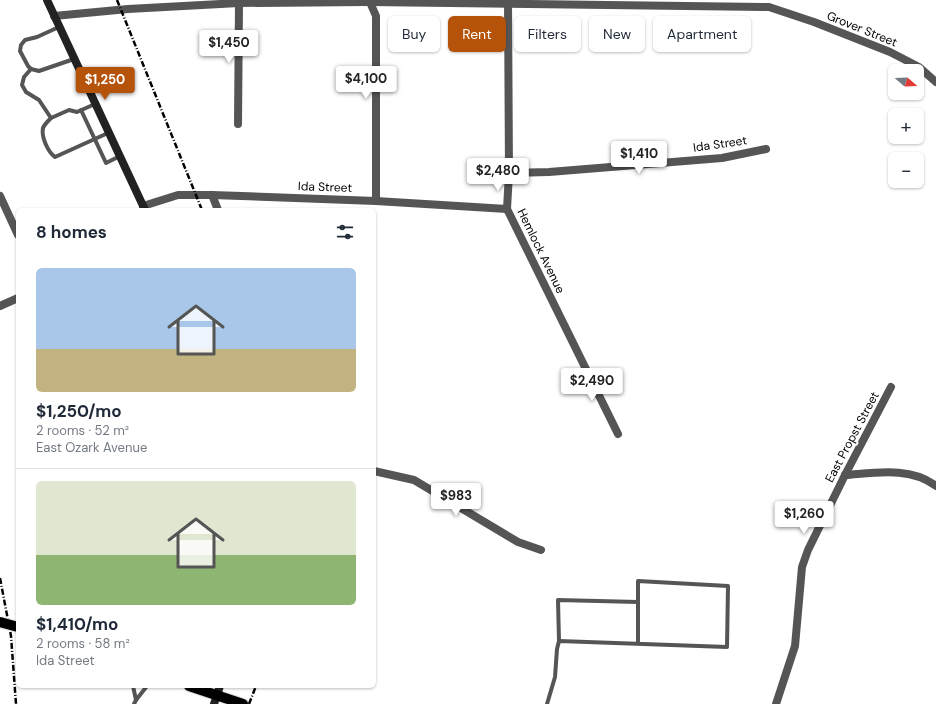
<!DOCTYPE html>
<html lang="en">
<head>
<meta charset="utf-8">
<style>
  :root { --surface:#fff; --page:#f6f6f7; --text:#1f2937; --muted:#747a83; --line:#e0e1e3; --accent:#b45309 }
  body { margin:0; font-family:"DM Sans",sans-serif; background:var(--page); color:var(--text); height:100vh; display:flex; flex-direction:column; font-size:15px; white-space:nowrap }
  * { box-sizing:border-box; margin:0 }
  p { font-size:13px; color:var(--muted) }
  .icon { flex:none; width:22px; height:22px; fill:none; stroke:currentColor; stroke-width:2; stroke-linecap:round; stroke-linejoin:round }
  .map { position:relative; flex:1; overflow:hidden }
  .details { position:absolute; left:16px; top:208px; width:360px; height:480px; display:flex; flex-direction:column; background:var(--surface); border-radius:6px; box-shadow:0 1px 3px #0004 }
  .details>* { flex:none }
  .banner { position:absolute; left:388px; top:16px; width:380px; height:36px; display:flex; gap:8px }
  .needle { width:26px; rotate:109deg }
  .tools { position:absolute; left:888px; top:64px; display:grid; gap:8px }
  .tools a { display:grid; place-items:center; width:36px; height:36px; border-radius:6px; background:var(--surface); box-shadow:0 1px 3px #0004; font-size:20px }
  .price { position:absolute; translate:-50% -34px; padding:0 9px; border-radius:4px; background:#fff; color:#222; font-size:13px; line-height:26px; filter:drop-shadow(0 1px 2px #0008) }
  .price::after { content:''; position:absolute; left:50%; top:24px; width:12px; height:9px; margin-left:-6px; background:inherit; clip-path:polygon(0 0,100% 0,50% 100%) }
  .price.on { background:var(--accent); color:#fff }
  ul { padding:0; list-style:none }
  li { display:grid; align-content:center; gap:8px; height:212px; padding:0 20px }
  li+li { border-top:1px solid var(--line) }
  li span { display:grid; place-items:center; height:124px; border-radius:6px; color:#555 }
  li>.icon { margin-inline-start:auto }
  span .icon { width:72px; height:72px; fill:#fffc; stroke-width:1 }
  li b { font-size:17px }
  h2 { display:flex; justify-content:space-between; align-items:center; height:48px; padding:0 20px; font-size:17px }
  .chip { padding:0 14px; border-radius:6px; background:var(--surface); box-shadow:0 1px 3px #0004; font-size:14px; line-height:36px }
  .chip.on { background:var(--accent); color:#fff }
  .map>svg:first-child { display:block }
</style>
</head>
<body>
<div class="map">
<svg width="936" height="704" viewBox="0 0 936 704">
  <rect width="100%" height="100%" fill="#fff"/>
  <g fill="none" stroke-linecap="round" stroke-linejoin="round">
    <defs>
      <polyline id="primary" points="189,686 243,704"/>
    </defs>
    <!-- primary casing -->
    <use href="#primary" stroke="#dbdbdb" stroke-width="12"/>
    <!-- service -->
    <g stroke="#555" stroke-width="4">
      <polyline points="59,27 37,37 25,40 21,45 20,51 28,66 31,69 39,71 74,59"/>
      <polyline points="31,69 24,77 22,85 26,92 39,100 51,118 69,110 77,112 95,104"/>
      <polyline points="81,110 106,163 120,156"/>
      <path d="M51,118c-3,3 -7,7 -8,10 -2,9 5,24 12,29l53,-24"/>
      <polyline points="559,641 558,600 638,602"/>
      <polyline points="133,686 136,700"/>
      <polyline points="134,704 136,700 147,686"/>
      <polyline points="547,704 555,677 557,649 559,641 727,647 728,586 638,581 638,644"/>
    </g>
    <!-- minor -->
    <g stroke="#555" stroke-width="8">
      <polyline points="369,0 376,16 376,201"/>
      <polyline points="508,0 509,173 507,209 618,434"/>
      <polyline points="54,16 128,9 239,3 369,2 769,7 814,22 890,52 919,67 936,82"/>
      <polyline points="238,124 239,3"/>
      <polyline points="509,173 549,172 722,158 766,149"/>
      <polyline points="212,195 218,210"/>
      <polyline points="0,196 18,235"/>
      <polyline points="143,206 178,195 212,195 376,201 507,209"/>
      <polyline points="0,306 18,298"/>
      <polyline points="374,471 414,480 518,542 541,550"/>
      <path d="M845,475c29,-2 66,-9 91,11"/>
      <polyline points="776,704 795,646 802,567 808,550 845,475 891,387"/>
    </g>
    <!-- secondary -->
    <g stroke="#222" stroke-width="8">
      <polyline points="47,0 145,210"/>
      <polyline points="214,704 220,686"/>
    </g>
    <!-- primary -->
    <use href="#primary" stroke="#000" stroke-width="10"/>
    <!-- rail -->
    <g stroke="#000" stroke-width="2.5" stroke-dasharray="6 2 1 2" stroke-linecap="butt">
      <polyline points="117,0 202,210"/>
      <polyline points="0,578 11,636 16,704"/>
      <polyline points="249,704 256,686"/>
    </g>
    <defs>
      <polyline id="primary-bridge" points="0,622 18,627"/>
    </defs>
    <!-- primary-bridge casing -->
    <use href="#primary-bridge" stroke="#dbdbdb" stroke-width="12" stroke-linecap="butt"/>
    <!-- primary-bridge -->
    <use href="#primary-bridge" stroke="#000" stroke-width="10"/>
  </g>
  <g text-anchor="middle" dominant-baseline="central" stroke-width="4" stroke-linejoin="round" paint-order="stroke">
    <!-- street labels -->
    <g font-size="12" fill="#000" stroke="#fff">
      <text transform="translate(862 29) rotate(22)">Grover Street</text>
      <text transform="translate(720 144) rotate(-8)">Ida Street</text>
      <text transform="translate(325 187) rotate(2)">Ida Street</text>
      <text transform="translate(541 251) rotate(64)">Hemlock Avenue</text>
      <text transform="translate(852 437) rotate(-62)">East Propst Street</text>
    </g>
  </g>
</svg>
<div class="tools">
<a><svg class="needle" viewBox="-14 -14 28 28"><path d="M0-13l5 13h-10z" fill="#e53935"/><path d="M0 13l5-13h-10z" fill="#747a83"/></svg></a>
<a>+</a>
<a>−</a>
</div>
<b class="price" style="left:229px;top:64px">$1,450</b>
<b class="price" style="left:366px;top:100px">$4,100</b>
<b class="price on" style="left:105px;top:101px">$1,250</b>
<b class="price" style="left:639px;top:175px">$1,410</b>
<b class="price" style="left:498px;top:192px">$2,480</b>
<b class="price" style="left:592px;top:402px">$2,490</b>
<b class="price" style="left:456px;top:517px">$983</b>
<b class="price" style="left:804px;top:535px">$1,260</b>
<div class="banner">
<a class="chip">Buy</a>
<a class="chip on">Rent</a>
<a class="chip">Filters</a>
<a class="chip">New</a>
<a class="chip">Apartment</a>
</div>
<section class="details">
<h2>8 homes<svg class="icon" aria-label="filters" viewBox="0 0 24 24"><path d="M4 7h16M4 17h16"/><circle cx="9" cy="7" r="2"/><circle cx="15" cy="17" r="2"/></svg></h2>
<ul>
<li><span style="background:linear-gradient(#a9c7e8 65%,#c2b280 0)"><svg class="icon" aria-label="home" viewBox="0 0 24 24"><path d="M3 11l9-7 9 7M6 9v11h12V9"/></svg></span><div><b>$1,250/mo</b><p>2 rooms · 52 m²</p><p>East Ozark Avenue</p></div></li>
<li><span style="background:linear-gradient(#dfe7d0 60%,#8fb573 0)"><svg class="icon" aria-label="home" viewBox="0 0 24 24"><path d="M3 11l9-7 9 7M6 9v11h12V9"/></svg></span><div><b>$1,410/mo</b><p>2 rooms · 58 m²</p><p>Ida Street</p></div></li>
</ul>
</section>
</div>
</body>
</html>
